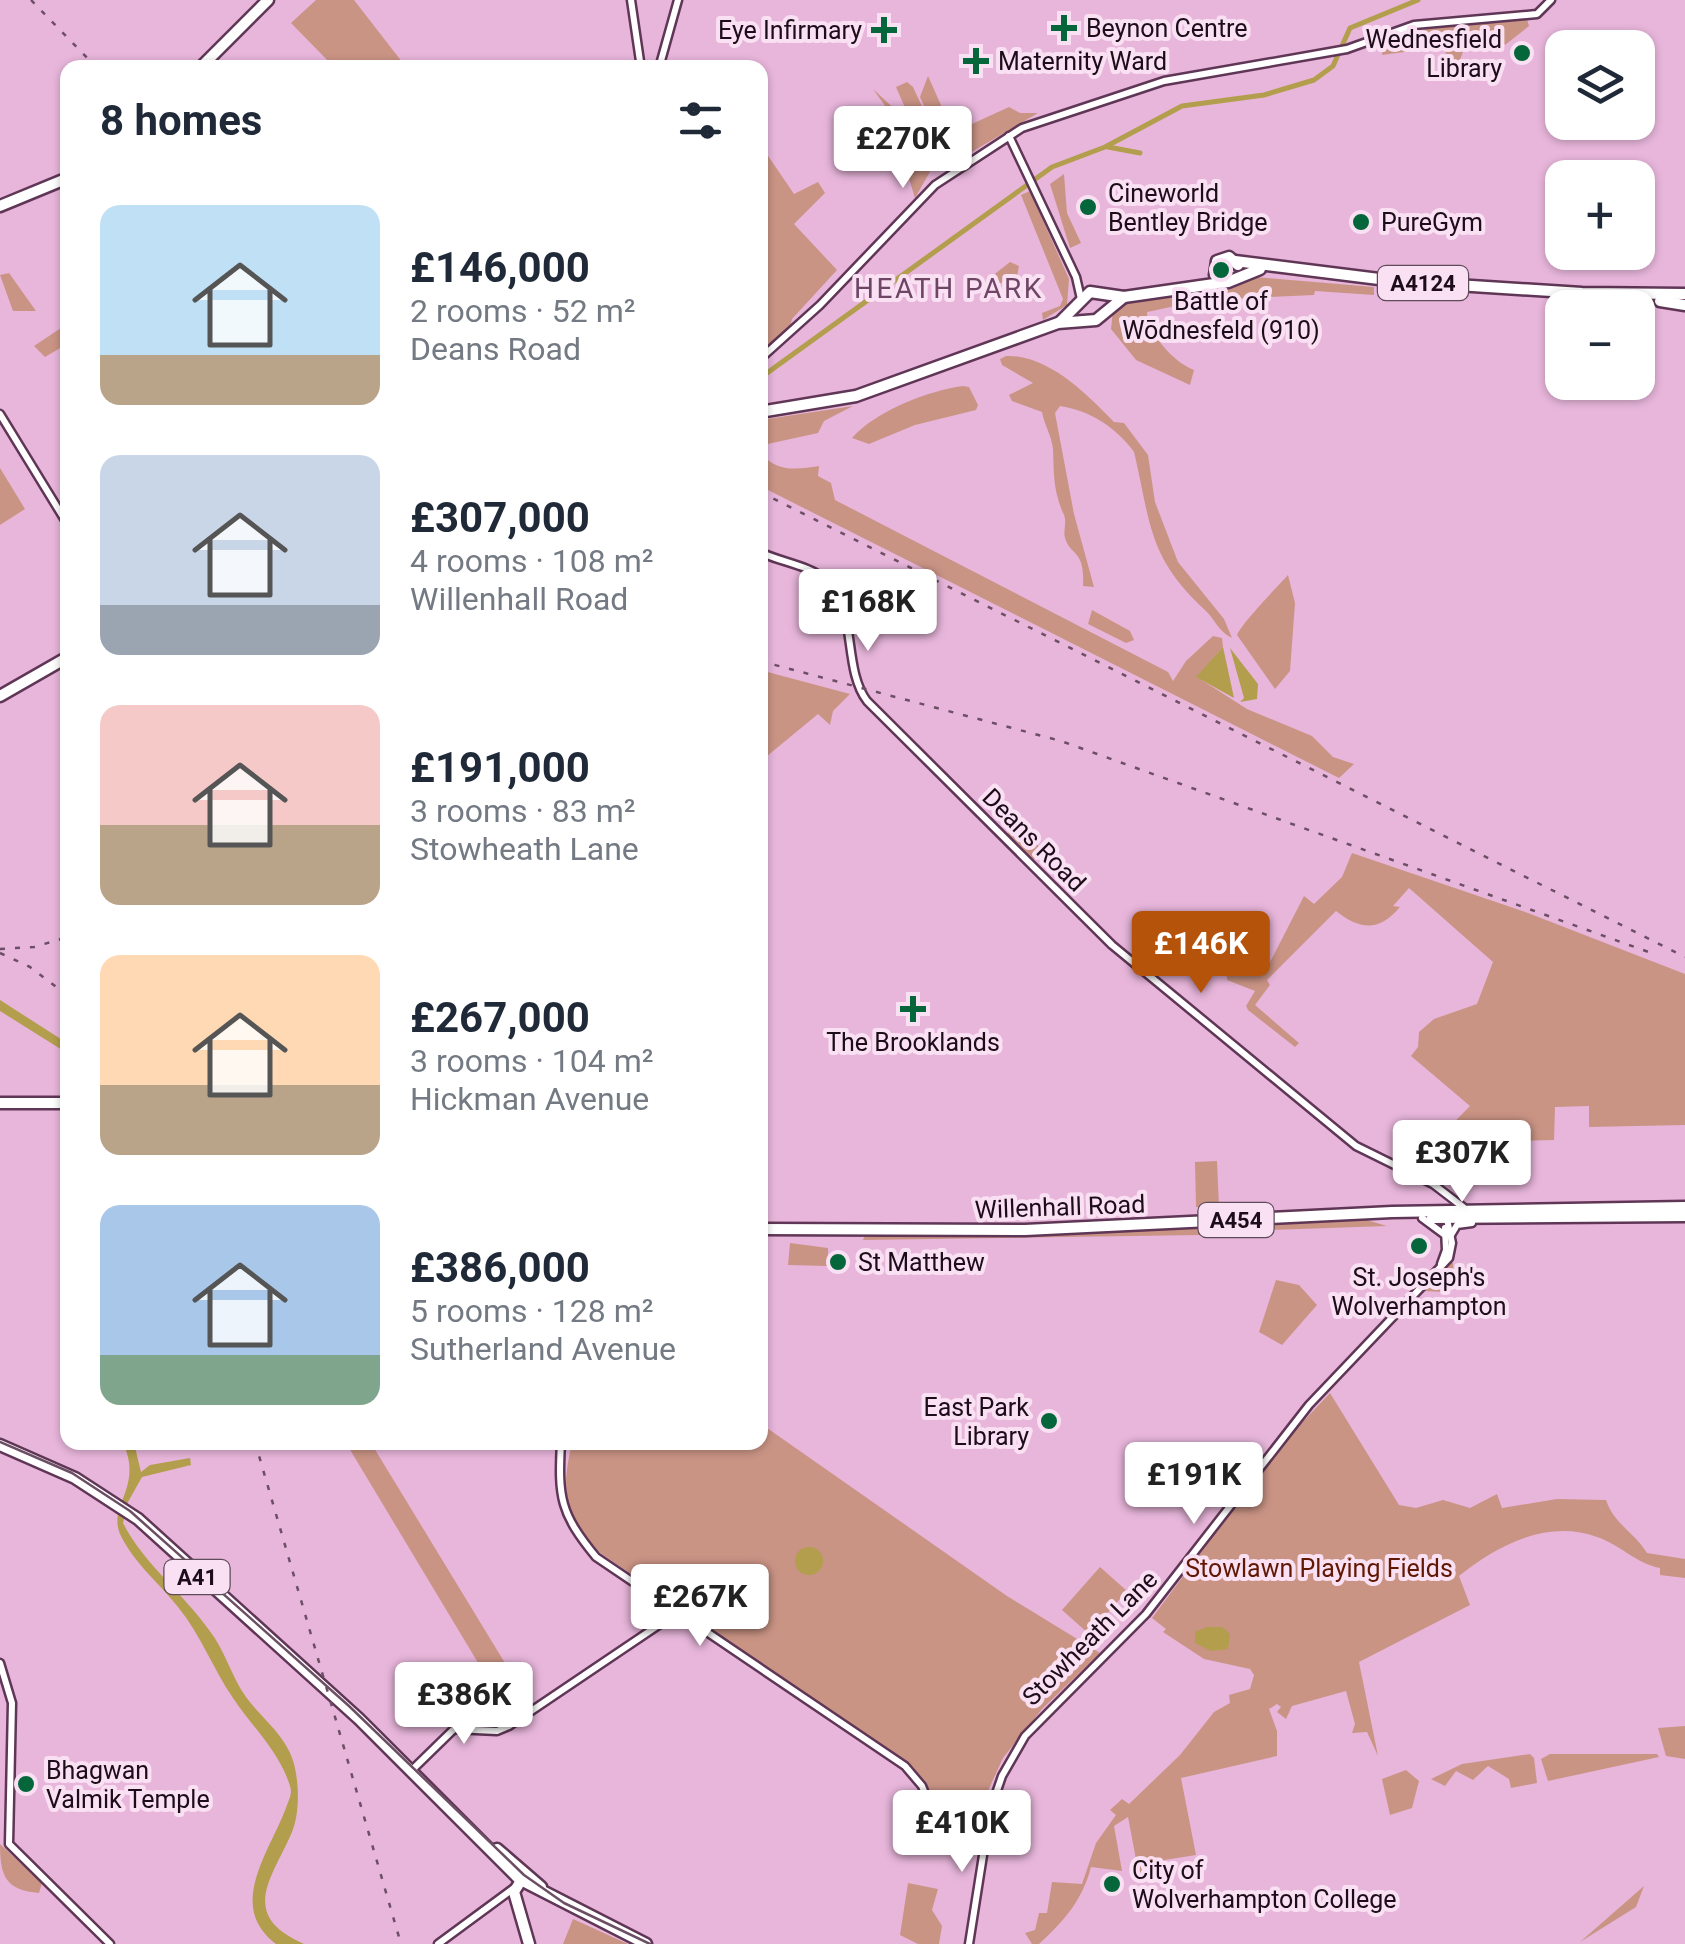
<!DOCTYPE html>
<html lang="en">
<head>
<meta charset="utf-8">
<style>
  :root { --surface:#fff; --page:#f6f6f7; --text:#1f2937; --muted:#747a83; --accent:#b45309 }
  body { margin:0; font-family:Roboto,sans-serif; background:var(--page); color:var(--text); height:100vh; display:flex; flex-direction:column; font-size:38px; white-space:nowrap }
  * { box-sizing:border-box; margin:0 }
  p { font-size:32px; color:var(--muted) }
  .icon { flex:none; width:55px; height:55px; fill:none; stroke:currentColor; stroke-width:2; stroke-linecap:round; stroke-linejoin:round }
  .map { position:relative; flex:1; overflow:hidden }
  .panel { position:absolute; left:60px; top:60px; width:708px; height:1390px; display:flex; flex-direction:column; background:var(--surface); border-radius:20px; box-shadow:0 2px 8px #0004 }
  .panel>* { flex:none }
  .buttons { position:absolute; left:1545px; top:30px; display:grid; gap:20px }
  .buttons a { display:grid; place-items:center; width:110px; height:110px; border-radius:20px; background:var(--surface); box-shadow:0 2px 8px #0004; font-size:50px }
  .price { position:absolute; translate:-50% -85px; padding:0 22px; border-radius:10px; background:#fff; color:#222; font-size:32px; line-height:65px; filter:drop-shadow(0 2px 5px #0008) }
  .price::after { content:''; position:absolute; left:50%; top:60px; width:30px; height:22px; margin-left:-15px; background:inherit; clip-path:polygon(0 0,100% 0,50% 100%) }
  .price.active { background:var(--accent); color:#fff }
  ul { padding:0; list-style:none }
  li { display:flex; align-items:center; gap:30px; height:250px; padding:0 40px }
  li span { display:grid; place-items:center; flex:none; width:280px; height:200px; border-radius:20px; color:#555 }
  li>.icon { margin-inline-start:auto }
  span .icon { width:120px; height:120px; fill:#fffc; stroke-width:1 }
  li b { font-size:42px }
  h2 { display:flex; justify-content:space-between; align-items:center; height:120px; padding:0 40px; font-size:42px }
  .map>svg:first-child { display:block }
</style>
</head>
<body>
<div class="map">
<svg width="1685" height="1944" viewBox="0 0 1685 1944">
  <rect width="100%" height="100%" fill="#e8b6db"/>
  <!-- green -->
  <g fill="#ca9485">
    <polygon points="316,0 354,0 406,67 334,67 291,23"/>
    <polygon points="1526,16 1529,26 1505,45 1499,34 1468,38 1460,60 1451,61 1442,47 1382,55 1385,39 1440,25"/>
    <polygon points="928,76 949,123 937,134 920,97"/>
    <polygon points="907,82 913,87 935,134 914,128 896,87"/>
    <polygon points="873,89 901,115 908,132 909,155 925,160 932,168 915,198 888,110"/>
    <polygon points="1009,107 1020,113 1038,113 953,163 939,139"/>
    <polygon points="760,144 794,194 818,182 825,193 794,224 837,270 792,319 789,331 760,352"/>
    <polygon points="1064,174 1067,213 1081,243 1070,248 1050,184"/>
    <polygon points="1030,191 1069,279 1067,305 1043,320 1042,313 1060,306 1063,299 1021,195"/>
    <polygon points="1010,262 1019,266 1017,277 968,295"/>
    <polygon points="9,273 36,311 13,311 0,275"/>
    <path d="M1255,277l119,10v8l-59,-4 -1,4 -110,5 -57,12c0,20 26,50 47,58l-4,15 -54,-25 -25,-31 2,-19 16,-9 104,-13z"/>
    <polygon points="67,324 67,344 45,357 34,346"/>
    <path d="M1006,356c41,-2 81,38 108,66l10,1 24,32 7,47 23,60 46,57 8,19c-14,-7 -16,-17 -26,-27 -59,-54 -55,-88 -72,-159 -17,-24 -45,-42 -74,-46l-5,7 19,101 20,73 -11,-1c2,-37 -12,-29 -18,-48 -2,-7 2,-16 -1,-23 -11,-24 -10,-40 -11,-66 -1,-12 -9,-25 -11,-37l-30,-11 -3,-6 24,-12 -31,-18 -2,-6z"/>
    <path d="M963,386l6,1 9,18 -2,5 -61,15 -46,19 -17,-6c24,-27 75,-47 111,-52z"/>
    <path d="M853,406l-29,15 -6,12 -55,12v10c15,18 36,14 56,11l-1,10 13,7 4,17 333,172 5,9 13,-20 27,-25 9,2 1,9 -26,30 50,32 65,27 21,21 21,7 -15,14 -579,-292v-66z"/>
    <polygon points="0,468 25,509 0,525"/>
    <path d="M1288,575l7,28 -5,68 -15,18 -38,-54c4,-11 40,-48 51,-60z"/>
    <polygon points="1092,610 1130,631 1134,640 1126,643 1088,624"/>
    <polygon points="760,670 850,694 833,711 830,725 818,714 760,762"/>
    <polygon points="1016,825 1043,850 1033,860 1007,834"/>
    <path d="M1352,853l176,60 157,61v151l-96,2v-21l-34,1 -1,33 -40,1 -1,12 -34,-8 -26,7 -8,20 -11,-3 -5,10 -35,-17 10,-22 20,13 46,-47 -59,-50 7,-9 1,-15 15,-13 43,-15 16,-42 -84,-74 -16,18 7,1c-21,25 -40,23 -64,4l-69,69 3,5 -15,20 44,38 -4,4 -47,-37 -2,-4 9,-15 -28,-11 -1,-12 18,-23 5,18 18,5 37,-72 10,8 28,-27z"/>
    <polygon points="1217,1161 1219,1207 1196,1207 1195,1162"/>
    <polygon points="1363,1219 1387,1226 1210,1232 1215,1225"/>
    <polygon points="1198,1225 1202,1227 1200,1235 863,1240 865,1235"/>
    <polygon points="790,1243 828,1248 828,1266 788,1265"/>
    <polygon points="1448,1262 1453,1263 1454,1288 1445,1292 1423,1291"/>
    <polygon points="1276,1280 1299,1285 1317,1305 1282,1345 1259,1332"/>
    <path d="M1330,1393l69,112 17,3 27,-8 27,8 27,-14 5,14 55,-9 49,1c8,24 28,32 41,53l38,6v19l-25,-3v-7c-25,-5 -39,-23 -63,-31 -49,-18 -100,8 -138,39l11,29 -111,57 19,94 -11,-24 -15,1 3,-9 -9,-33 -54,15 -6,13 -9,-7 4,-5 -4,-3 -8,5 8,22v25l-96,22 15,77 -50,8 -7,12 -11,-58 -14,9 8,45 -31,-4c-9,34 -27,54 -52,77h-7l-7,-11 10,-3 4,-17h8l5,-31 30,2 14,-41 20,-28 -6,-5 12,-11 7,5 51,-49 34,-43 16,-9 -1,-8 21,-6 4,-14 -4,-6 -46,-10 -41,-27 3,-3 -14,-11 128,-172z"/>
    <path d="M760,1423l247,173 93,57 -58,56 -39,49 -21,46 -46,4 -23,-41 -314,-215c-34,-40 -39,-58 -27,-109l188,-1z"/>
    <polygon points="346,1443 371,1443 522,1691 498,1717 489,1703 498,1696"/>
    <polygon points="1100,1567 1127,1591 1089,1634 1062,1610"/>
    <polygon points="1685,1726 1685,1759 1666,1756 1658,1728"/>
    <polygon points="1530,1754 1534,1758 1537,1783 1511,1788 1509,1779 1488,1766 1473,1780 1456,1771 1445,1786 1431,1779 1462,1764"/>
    <polygon points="1550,1754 1657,1754 1659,1757 1548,1781 1541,1759"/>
    <polygon points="1406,1770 1419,1781 1412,1808 1390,1815 1382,1779"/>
    <path d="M0,1844l42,39 -3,10c-33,-3 -39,-16 -39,-49z"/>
    <polygon points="908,1883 938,1889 932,1910 942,1926 939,1944 918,1944 900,1935"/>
    <polygon points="1644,1886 1636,1907 1580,1942"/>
    <polygon points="573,1919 628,1944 563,1944"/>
  </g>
  <!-- water -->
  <g fill="#b29e4c">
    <polygon points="1223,647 1234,698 1196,677"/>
    <polygon points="1230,648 1258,684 1257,699 1240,702 1244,698"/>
    <polygon points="0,1000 67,1043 67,1053 0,1011"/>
    <path d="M123,1443h11l7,29 9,-7 40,-7 1,7 -49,12 -14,25 -5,21c21,41 60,70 86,107 16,20 22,46 37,67 16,22 41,39 48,67 5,19 6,49 -2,68 -19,45 -55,83 12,112h-28c-50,-38 -7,-91 10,-136 2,-7 7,-14 4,-22 -11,-35 -37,-58 -57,-88 -20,-29 -32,-63 -55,-91 -18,-23 -44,-44 -57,-71 -15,-30 23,-48 2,-93z"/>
    <circle cx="809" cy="1561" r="14"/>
    <polygon points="1207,1627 1222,1627 1230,1634 1228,1649 1211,1651 1195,1643 1195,1632"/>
  </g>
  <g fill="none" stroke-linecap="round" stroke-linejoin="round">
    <!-- canal -->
    <g stroke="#b29e4c" stroke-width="5">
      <polyline points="1108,147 1140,153"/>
      <polyline points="760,378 1052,167 1105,147 1182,106 1264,95 1314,80 1333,66 1350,28 1418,0"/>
    </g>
    <defs>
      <g id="tertiary">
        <polyline points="631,0 641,68"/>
        <polyline points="659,68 678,0"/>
        <polyline points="1009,136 1076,277 1081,299"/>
        <polyline points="760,359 820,305 935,185 1022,128 1164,81 1347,49 1414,25 1537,14 1551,0"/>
        <polyline points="0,414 68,525"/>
        <path d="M760,552c20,10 49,13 66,28 32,27 16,88 41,121l245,244 244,201 77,38 30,23"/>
        <polyline points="1422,1218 1445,1235"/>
        <polyline points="1451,1235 1457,1225 1472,1223"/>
        <polyline points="1441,1264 1446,1250 1445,1228"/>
        <path d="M561,1442c-3,56 -1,71 35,115l309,209 17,20 12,30 29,-7 27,2"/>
        <polyline points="0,1663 12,1703 9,1844 110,1944"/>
        <polyline points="412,1770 454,1729 497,1731 509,1726 678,1612"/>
        <polyline points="438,1944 514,1888"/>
        <polyline points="969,1944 990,1811 1002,1776 1025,1736 1146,1614 1309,1405 1449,1258 1452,1243 1447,1219"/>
      </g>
      <g id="primary">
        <polyline points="1235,261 1395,281 1582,293 1685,294"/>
        <polyline points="1223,282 1215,275 1217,261 1229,257 1238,265"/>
        <polyline points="1660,301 1685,305"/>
        <polyline points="1060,322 1090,292 1124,297 1228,282 1260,269"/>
        <polyline points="760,412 856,396 1058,323 1096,320 1124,297"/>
        <polyline points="0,696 68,657"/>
        <polyline points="525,1874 514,1892 529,1944"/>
      </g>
      <g id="trunk">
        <polyline points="200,68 268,0"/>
        <polyline points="0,206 68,178"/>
        <polyline points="0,1103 68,1103"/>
        <polyline points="1432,1218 1685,1216"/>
        <polyline points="760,1229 1025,1230 1392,1212 1685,1207"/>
        <polyline points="0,1445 75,1478 138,1519 359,1719 519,1879 646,1944"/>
        <polyline points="497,1849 541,1887"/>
      </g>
    </defs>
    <!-- tertiary casing -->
    <use href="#tertiary" stroke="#5f3655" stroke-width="11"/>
    <!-- primary casing -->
    <use href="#primary" stroke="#5f3655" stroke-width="15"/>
    <!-- trunk casing -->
    <use href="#trunk" stroke="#5f3655" stroke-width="15"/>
    <!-- tertiary -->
    <use href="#tertiary" stroke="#fff" stroke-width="6"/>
    <!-- primary -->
    <use href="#primary" stroke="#fff" stroke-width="10"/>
    <!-- trunk -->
    <use href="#trunk" stroke="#fff" stroke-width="10"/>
    <!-- tram -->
    <polyline stroke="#6d4f65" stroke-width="2.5" points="0,1442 72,1473 130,1511 349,1706 524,1875 564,1903 650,1944"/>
    <!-- rail -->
    <g stroke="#6d4f65" stroke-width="2.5" stroke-dasharray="5 10" stroke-linecap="butt">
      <polyline points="31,0 97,68"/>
      <polyline points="760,492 1685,957"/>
      <polyline points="760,661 1061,741 1657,955"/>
      <polyline points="0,949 34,947 68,937"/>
      <polyline points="0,953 30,967 68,996"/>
      <polyline points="255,1442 401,1944"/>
    </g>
  </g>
  <!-- markers -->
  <g fill="#04663a" stroke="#f9e0f2" stroke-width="4">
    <path d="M1059 13h10v10h10v10h-10v10h-10v-10h-10v-10h10z"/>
    <path d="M879 15h10v10h10v10h-10v10h-10v-10h-10v-10h10z"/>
    <circle cx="1522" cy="53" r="10"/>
    <path d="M971 46h10v10h10v10h-10v10h-10v-10h-10v-10h10z"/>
    <circle cx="1088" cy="207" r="10"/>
    <circle cx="1361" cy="222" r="10"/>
    <circle cx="1221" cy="270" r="10"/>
    <path d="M908 994h10v10h10v10h-10v10h-10v-10h-10v-10h10z"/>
    <circle cx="1419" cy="1246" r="10"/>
    <circle cx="838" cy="1262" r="10"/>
    <circle cx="1049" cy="1421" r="10"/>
    <circle cx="26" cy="1784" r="10"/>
    <circle cx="1112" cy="1884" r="10"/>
  </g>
  <g text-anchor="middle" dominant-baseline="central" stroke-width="8" stroke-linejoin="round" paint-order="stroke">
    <!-- shield labels -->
    <g fill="#f9e0f2" stroke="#5f4c5a" stroke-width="2.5">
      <rect x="1378" y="266" width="90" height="34" rx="8"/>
      <rect x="1198.5" y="1203" width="75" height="34" rx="8"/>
      <rect x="164.5" y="1560" width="65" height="34" rx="8"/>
    </g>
    <g font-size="22" font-weight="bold" fill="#1d0c19">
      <text x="1423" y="283">A4124</text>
      <text x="1236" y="1220">A454</text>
      <text x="197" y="1577">A41</text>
    </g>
    <!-- poi labels -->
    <g font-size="25" fill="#1d0c19" stroke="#f9e0f2" text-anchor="start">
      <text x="1086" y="28">Beynon Centre</text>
      <text x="862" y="30" text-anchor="end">Eye Infirmary</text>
      <text x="1502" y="39" text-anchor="end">Wednesfield<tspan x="1502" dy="29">Library</tspan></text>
      <text x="998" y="61">Maternity Ward</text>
      <text x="1108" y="193">Cineworld<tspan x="1108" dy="29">Bentley Bridge</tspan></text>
      <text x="1381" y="222">PureGym</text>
      <text x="1221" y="301" text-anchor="middle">Battle of<tspan x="1221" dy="29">Wōdnesfeld (910)</tspan></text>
      <text x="913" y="1042" text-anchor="middle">The Brooklands</text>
      <text x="858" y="1262">St Matthew</text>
      <text x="1419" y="1277" text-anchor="middle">St. Joseph's<tspan x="1419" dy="29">Wolverhampton</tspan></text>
      <text x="1029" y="1407" text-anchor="end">East Park<tspan x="1029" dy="29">Library</tspan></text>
      <text x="46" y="1770">Bhagwan<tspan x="46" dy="29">Valmik Temple</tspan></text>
      <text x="1132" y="1870">City of<tspan x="1132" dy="29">Wolverhampton College</tspan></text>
    </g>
    <!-- street labels -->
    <g font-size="25" fill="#1d0c19" stroke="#f9e0f2">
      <text transform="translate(1034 840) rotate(45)">Deans Road</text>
      <text transform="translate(1060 1207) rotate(-2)">Willenhall Road</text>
      <text transform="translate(1090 1638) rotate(-45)">Stowheath Lane</text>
    </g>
    <!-- park labels -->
    <g font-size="25" fill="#601804" stroke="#f9e0f2">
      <text x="1319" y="1568">Stowlawn Playing Fields</text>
    </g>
    <!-- neighbourhood labels -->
    <g font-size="28" letter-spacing="2.5" fill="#6f4565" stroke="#f9e0f2">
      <text x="949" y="288">HEATH PARK</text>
    </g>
  </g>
</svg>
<div class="buttons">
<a><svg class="icon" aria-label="layers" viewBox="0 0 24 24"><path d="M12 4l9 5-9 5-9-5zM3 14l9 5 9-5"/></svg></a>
<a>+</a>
<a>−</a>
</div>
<b class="price" style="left:903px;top:191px">£270K</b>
<b class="price" style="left:868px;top:654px">£168K</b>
<b class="price active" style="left:1201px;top:996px">£146K</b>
<b class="price" style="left:1462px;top:1205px">£307K</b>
<b class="price" style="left:1194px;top:1527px">£191K</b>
<b class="price" style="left:700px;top:1649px">£267K</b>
<b class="price" style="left:464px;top:1747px">£386K</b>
<b class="price" style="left:962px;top:1875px">£410K</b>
<section class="panel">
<h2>8 homes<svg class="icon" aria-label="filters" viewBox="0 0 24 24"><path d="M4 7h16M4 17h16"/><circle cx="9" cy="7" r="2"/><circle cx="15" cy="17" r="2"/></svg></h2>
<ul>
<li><span style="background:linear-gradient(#bfe0f5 75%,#b9a48a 0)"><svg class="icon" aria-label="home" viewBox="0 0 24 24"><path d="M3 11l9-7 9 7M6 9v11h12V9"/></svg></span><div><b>£146,000</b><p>2 rooms · 52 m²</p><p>Deans Road</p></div></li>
<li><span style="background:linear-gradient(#c9d6e8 75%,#9aa5b1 0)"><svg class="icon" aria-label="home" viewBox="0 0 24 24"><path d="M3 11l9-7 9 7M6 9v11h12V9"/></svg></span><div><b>£307,000</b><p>4 rooms · 108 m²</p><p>Willenhall Road</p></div></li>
<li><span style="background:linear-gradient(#f6c9c9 60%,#b9a48a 0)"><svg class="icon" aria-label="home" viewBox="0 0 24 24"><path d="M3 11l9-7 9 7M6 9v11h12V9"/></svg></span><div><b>£191,000</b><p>3 rooms · 83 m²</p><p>Stowheath Lane</p></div></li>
<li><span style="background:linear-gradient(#ffd9b3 65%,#b9a48a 0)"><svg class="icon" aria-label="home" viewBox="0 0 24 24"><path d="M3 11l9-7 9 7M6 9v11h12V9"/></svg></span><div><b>£267,000</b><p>3 rooms · 104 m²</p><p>Hickman Avenue</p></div></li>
<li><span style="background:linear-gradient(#a9c7e8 75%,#7fa58c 0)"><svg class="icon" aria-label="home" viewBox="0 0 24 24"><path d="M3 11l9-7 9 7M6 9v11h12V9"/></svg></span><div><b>£386,000</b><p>5 rooms · 128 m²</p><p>Sutherland Avenue</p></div></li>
</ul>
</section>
</div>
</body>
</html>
